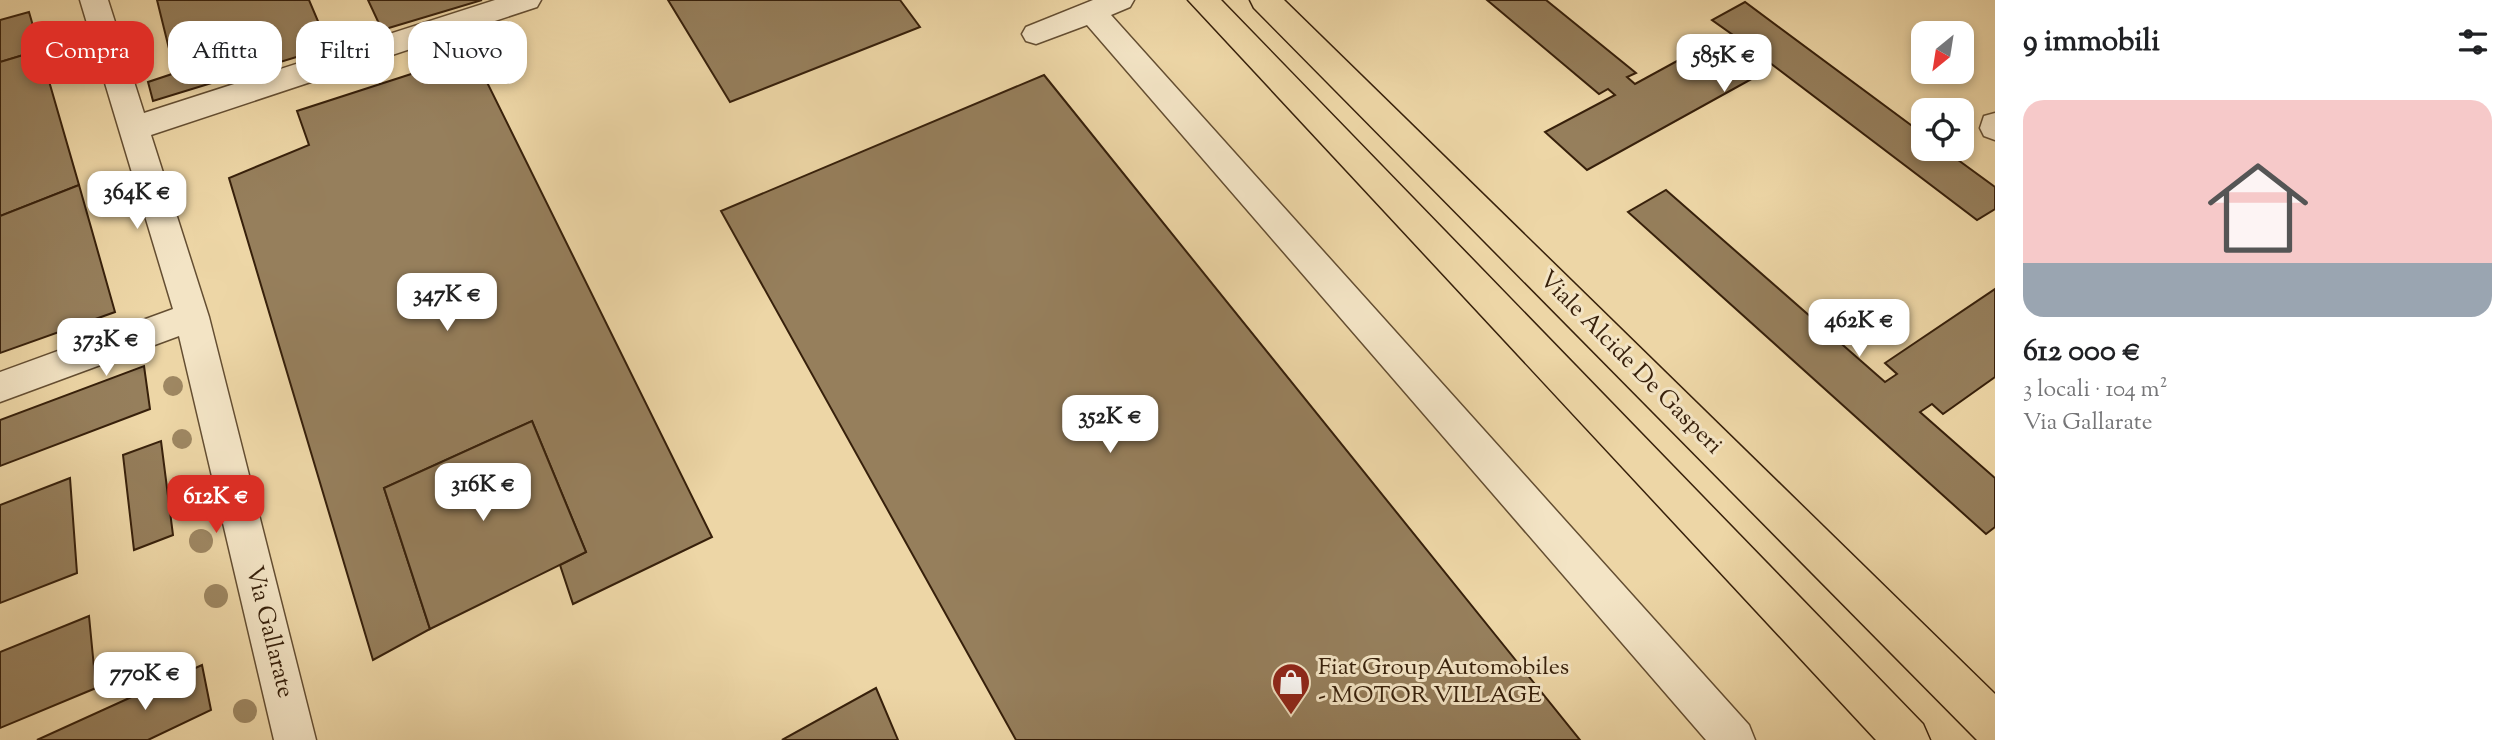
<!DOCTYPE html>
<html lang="it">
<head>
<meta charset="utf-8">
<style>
  :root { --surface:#fff; --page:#f2f2f2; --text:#202124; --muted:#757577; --line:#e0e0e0; --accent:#d93025 }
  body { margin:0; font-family:"Sorts Mill Goudy",serif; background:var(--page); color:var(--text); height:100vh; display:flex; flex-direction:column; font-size:26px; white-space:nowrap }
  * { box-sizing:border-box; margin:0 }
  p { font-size:23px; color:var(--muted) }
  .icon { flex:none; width:38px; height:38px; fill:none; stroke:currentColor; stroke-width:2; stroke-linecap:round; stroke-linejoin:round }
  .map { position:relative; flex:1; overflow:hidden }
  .side { display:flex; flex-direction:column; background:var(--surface); width:525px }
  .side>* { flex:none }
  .top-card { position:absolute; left:21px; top:21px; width:665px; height:63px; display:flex; gap:14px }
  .needle { width:46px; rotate:210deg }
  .tools { position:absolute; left:1911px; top:21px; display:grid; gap:14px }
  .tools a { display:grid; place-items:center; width:63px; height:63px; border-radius:14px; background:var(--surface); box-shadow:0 4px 10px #0003; font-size:35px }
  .price { position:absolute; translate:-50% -60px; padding:0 16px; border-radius:14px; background:#fff; color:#222; font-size:23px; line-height:46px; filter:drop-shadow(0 2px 4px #0008) }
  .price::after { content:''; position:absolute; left:50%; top:42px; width:21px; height:16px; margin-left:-10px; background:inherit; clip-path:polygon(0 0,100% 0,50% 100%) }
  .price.current { background:var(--accent); color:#fff }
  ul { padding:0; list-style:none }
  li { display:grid; align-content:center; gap:14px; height:371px; padding:0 28px }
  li+li { border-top:2px solid var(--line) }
  li span { display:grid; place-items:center; height:217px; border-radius:21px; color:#555 }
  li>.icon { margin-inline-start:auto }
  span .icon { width:126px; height:126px; fill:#fffc; stroke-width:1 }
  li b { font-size:30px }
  h2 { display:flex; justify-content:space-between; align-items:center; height:84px; padding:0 28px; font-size:30px }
  .tag { padding:0 24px; border-radius:21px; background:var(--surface); box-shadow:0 4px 10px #0003; font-size:24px; line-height:63px }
  .tag.current { background:var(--accent); color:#fff }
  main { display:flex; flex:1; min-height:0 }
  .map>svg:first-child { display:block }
</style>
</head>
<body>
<main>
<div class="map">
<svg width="1995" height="740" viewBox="0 0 1995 740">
  <rect width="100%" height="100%" fill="#edd6a6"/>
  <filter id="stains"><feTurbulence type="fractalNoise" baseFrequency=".00286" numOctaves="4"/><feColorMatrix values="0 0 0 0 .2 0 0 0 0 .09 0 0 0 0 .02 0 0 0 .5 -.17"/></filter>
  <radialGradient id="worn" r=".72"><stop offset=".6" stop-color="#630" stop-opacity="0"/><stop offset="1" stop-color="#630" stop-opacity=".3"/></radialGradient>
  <!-- building -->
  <g fill="#967f5c" stroke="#37200b" stroke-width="2">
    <polygon points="157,0 309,0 329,47 153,101 148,82 175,73"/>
    <polygon points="368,0 482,0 382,30"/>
    <polygon points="668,0 900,0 920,27 730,102"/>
    <polygon points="1487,0 1546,0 1636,73 1627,77 1635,84 1721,37 1732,45 1740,40 1712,20 1745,2 1923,134 1923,149 1943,149 1995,187 1995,209 1977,220 1766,60 1758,64 1766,71 1587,170 1545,132 1615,95 1608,89 1599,94"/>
    <polygon points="29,12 40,50 0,62 0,20"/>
    <polygon points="40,50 79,185 0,216 0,62"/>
    <polygon points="473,54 712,537 573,604 560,565 586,552 532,421 384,488 430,629 373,660 229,178 309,145 297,111"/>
    <polygon points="1044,75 1580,740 1016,740 721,211"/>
    <polygon points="79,185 115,312 0,353 0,216"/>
    <polygon points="1666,190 1885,382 1897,374 1885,363 1995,289 1995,377 1943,414 1932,404 1920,412 1995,478 1995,527 1986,534 1628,212"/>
    <polygon points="144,366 150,409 0,466 0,420"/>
    <polygon points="532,421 586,552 430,629 384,488"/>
    <polygon points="161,441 173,535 134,550 123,455"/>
    <polygon points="70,478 77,573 0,603 0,505"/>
    <polygon points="89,616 96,688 0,728 0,652"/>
    <polygon points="202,665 211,710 148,740 37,740"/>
    <polygon points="876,688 898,740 782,740"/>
  </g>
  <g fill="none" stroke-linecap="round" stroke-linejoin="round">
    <defs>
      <g id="minor">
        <polygon points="80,0 108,0 144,113 495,0 541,0 537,7 151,135 209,317 316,740 274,740 179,336 0,402 0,372 173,309"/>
        <polygon points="1093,0 1134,0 1130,7 1111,15 1749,725 1755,740 1706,740 1087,25 1036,44 1026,41 1022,34 1026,27"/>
        <polygon points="1995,113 1995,140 1984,136 1980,128 1984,116"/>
      </g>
      <g id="major">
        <polygon points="1188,0 1221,0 1923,724 1930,740 1876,740"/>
        <polygon points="1250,0 1284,0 1995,694 1995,740 1977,740 1254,8"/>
      </g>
    </defs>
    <!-- minor casing -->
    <use href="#minor" stroke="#644e32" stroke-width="3"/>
    <!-- major casing -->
    <use href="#major" stroke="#37200b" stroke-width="3"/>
    <!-- minor -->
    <use href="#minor" fill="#f3e4c5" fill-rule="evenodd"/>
    <!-- major -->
    <use href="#major" fill="#edd6a6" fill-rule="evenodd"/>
  </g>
  <!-- trees -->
  <g fill="#9e8762">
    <circle cx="173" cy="386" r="10"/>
    <circle cx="182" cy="439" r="10"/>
    <circle cx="191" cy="488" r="10"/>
    <circle cx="201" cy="541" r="12"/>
    <circle cx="216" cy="596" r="12"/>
    <circle cx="245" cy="711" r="12"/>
  </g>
  <!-- icons -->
  <defs>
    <symbol id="shop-pin" viewBox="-11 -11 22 30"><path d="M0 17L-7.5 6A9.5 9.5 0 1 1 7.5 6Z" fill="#8f2418" stroke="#f3e4c5"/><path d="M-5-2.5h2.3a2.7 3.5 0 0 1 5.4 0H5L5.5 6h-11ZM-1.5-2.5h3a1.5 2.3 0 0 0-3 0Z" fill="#fff"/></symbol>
  </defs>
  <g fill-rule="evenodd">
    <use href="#shop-pin" x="1269" y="660" width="44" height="60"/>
  </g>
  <g text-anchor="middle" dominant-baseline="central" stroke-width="6" stroke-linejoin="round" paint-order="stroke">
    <!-- street labels -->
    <g font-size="24" fill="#37200b" stroke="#f3e4c5">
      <text transform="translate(1630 363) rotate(45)">Viale Alcide De Gasperi</text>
      <text transform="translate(269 632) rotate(76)">Via Gallarate</text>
    </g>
    <!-- poi labels -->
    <g font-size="24" fill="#37200b" stroke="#f3e4c5" text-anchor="start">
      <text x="1318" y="668">Fiat Group Automobiles<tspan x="1318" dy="28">- MOTOR VILLAGE</tspan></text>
    </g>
  </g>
  <rect width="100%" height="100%" filter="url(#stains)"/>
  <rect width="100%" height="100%" fill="url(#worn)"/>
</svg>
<div class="tools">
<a><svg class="needle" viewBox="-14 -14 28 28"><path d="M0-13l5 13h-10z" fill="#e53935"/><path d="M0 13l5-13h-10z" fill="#757577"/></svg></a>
<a><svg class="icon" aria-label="locate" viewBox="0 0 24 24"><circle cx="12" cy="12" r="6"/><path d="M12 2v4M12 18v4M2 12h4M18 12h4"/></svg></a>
</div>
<b class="price" style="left:1724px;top:94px">585K €</b>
<b class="price" style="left:137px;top:231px">364K €</b>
<b class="price" style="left:447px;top:333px">347K €</b>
<b class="price" style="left:1859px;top:359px">462K €</b>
<b class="price" style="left:106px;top:378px">373K €</b>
<b class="price" style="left:1110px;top:455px">352K €</b>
<b class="price" style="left:483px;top:523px">316K €</b>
<b class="price current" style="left:216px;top:535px">612K €</b>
<b class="price" style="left:145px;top:712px">770K €</b>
<div class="top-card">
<a class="tag current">Compra</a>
<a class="tag">Affitta</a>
<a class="tag">Filtri</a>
<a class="tag">Nuovo</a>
</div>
</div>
<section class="side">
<h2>9 immobili<svg class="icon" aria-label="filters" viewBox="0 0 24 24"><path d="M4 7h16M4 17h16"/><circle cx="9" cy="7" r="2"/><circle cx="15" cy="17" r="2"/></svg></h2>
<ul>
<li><span style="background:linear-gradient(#f6c9c9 75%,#9aa5b1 0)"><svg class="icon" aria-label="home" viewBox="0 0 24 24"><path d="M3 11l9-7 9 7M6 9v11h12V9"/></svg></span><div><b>612 000 €</b><p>3 locali · 104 m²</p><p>Via Gallarate</p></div></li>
</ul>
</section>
</main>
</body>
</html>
